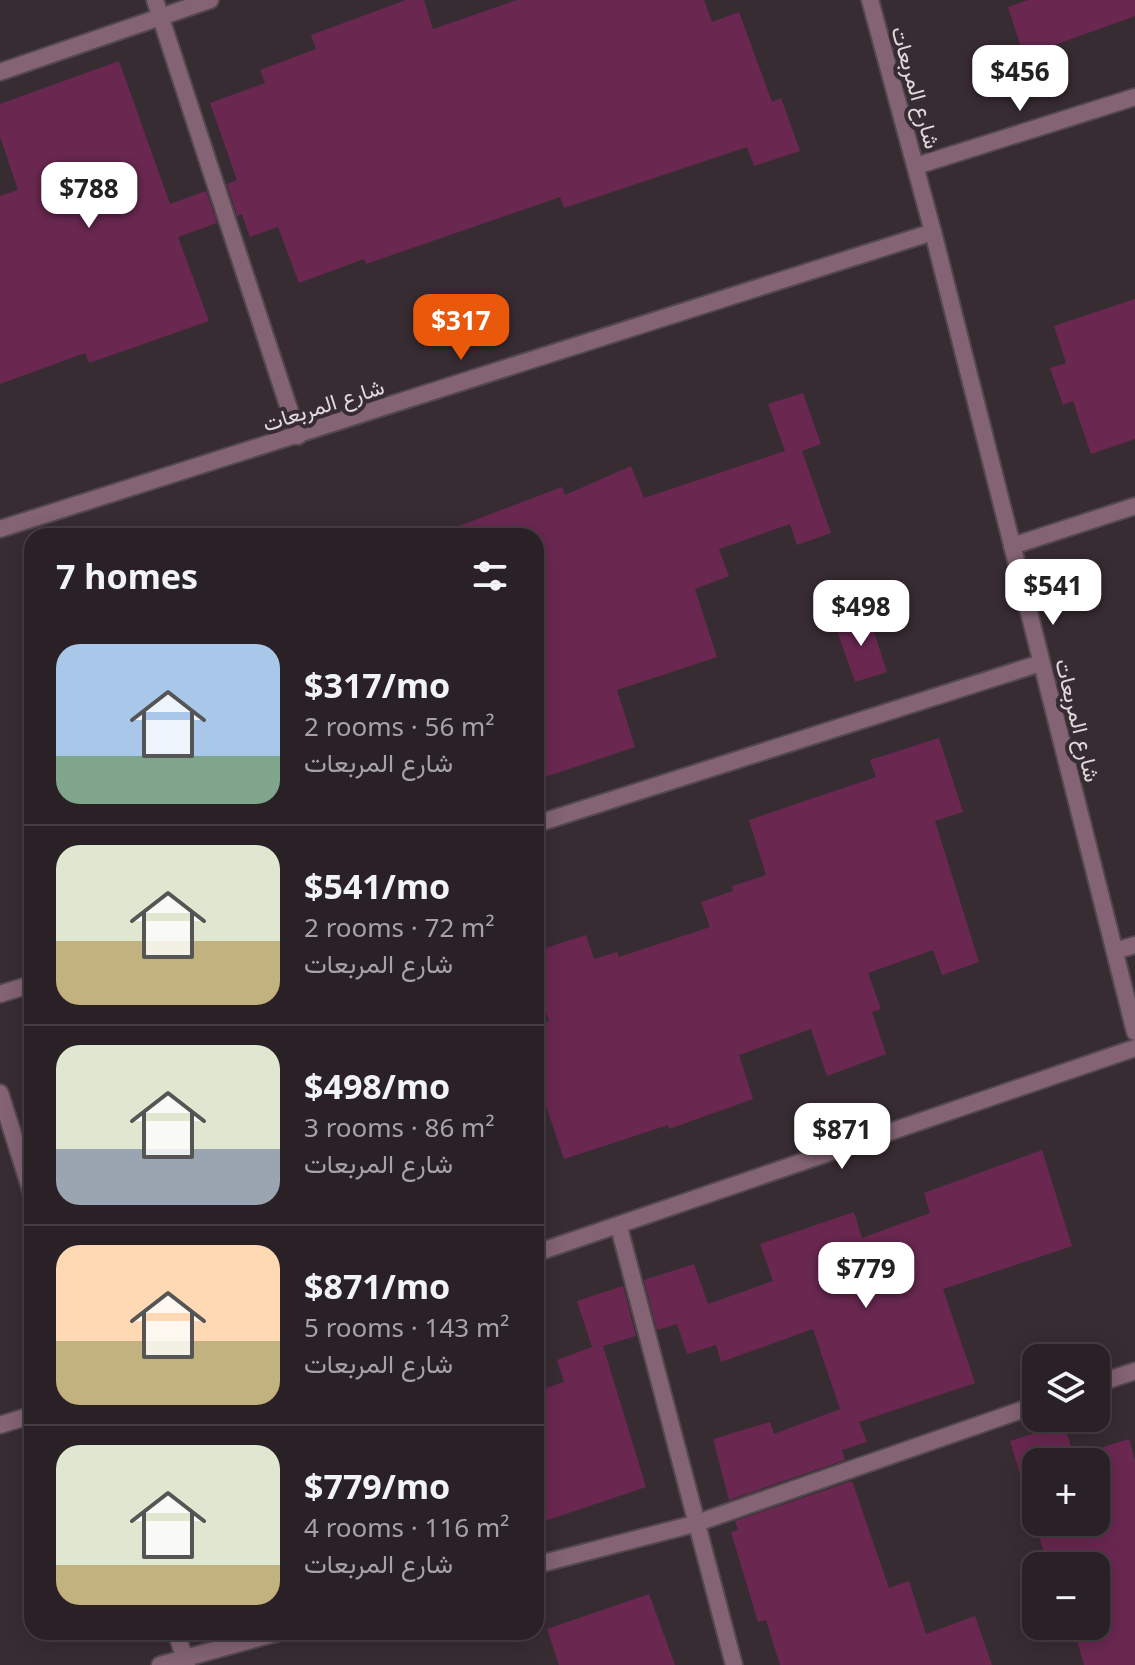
<!DOCTYPE html>
<html lang="en">
<head>
<meta charset="utf-8">
<style>
  :root { --surface:#2a2126; --page:#32292e; --text:#f1f3f6; --muted:#a5a3a7; --line:#463e43; --accent:#ea580c }
  body { margin:0; font-family:"Noto Sans",Vazirmatn,sans-serif; background:var(--page); color:var(--text); height:100vh; display:flex; flex-direction:column; font-size:30px; white-space:nowrap }
  * { box-sizing:border-box; margin:0 }
  p { font-size:26px; color:var(--muted) }
  .icon { flex:none; width:44px; height:44px; fill:none; stroke:currentColor; stroke-width:2; stroke-linecap:round; stroke-linejoin:round }
  .map { position:relative; flex:1; overflow:hidden }
  .side { position:absolute; left:24px; top:528px; width:520px; height:1112px; display:flex; flex-direction:column; background:var(--surface); border-radius:24px; box-shadow:0 4px 20px #0003,0 0 0 2px var(--line) }
  .side>* { flex:none }
  .controls { position:absolute; left:1022px; top:1344px; display:grid; gap:16px }
  .controls a { display:grid; place-items:center; width:88px; height:88px; border-radius:16px; background:var(--surface); box-shadow:0 4px 20px #0003,0 0 0 2px var(--line); font-size:40px }
  .price { position:absolute; translate:-50% -68px; padding:0 18px; border-radius:16px; background:#fff; color:#222; font-size:26px; line-height:52px; filter:drop-shadow(0 2px 4px #0008) }
  .price::after { content:''; position:absolute; left:50%; top:48px; width:24px; height:18px; margin-left:-12px; background:inherit; clip-path:polygon(0 0,100% 0,50% 100%) }
  .price.current { background:var(--accent); color:#fff }
  ul { padding:0; list-style:none }
  li { display:flex; align-items:center; gap:24px; height:200px; padding:0 32px }
  li+li { border-top:2px solid var(--line) }
  li span { display:grid; place-items:center; flex:none; width:224px; height:160px; border-radius:24px; color:#555 }
  li>.icon { margin-inline-start:auto }
  span .icon { width:96px; height:96px; fill:#fffc; stroke-width:1 }
  li b { font-size:34px }
  h2 { display:flex; justify-content:space-between; align-items:center; height:96px; padding:0 32px; font-size:34px }
  .map>svg:first-child { display:block }
</style>
</head>
<body>
<div class="map">
<svg width="1135" height="1665" viewBox="0 0 1135 1665">
  <rect width="100%" height="100%" fill="#382c33"/>
  <!-- building -->
  <g fill="#6a2851" fill-rule="evenodd">
    <polygon points="406,0 424,0 433,29 517,0 704,0 712,22 739,12 772,102 781,98 800,151 754,166 747,147 564,208 560,197 366,264 364,259 299,283 278,227 250,237 242,214 237,216 227,184 237,180 210,103 265,83 260,70 316,49 311,35"/>
    <polygon points="1028,0 1135,0 1135,16 1024,56 1008,7"/>
    <polygon points="119,61 170,204 206,191 217,223 178,237 209,321 89,363 85,353 0,384 0,196 18,190 0,136 0,104"/>
    <polygon points="1135,299 1135,439 1091,454 1073,401 1063,405 1050,368 1066,363 1054,326"/>
    <polygon points="803,393 821,444 802,451 831,533 797,545 790,524 719,549 729,576 695,589 717,657 617,690 635,747 536,780 536,536 444,536 443,532 562,487 565,495 631,466 644,498 785,451 768,404"/>
    <polygon points="868,614 887,672 855,682 835,625"/>
    <polygon points="939,738 963,812 935,821 979,962 942,975 933,950 868,973 881,1009 872,1012 886,1054 827,1076 811,1029 739,1055 753,1099 669,1129 668,1125 564,1159 536,1077 536,1026 549,1021 536,982 536,951 586,935 594,959 617,952 619,957 710,927 701,902 733,891 732,886 766,875 749,820 876,777 870,760"/>
    <polygon points="1042,1150 1072,1246 943,1289 975,1383 859,1422 867,1442 842,1450 845,1460 729,1500 713,1439 770,1422 774,1434 840,1409 813,1329 721,1362 716,1345 687,1354 677,1324 657,1330 644,1280 694,1264 708,1304 773,1281 760,1244 854,1212 862,1238 930,1213 924,1193"/>
    <polygon points="623,1286 636,1336 603,1346 646,1487 536,1524 536,1437 546,1433 536,1391 564,1382 557,1360 592,1347 577,1301"/>
    <path d="M1064,1424l10,32 55,-17 6,21v205h-51l-11,-39h23v-60h-48l-38,-125zM1036,1462h60v60h-60z"/>
    <polygon points="852,1481 889,1588 909,1581 926,1634 975,1616 992,1665 780,1665 766,1620 758,1622 731,1532 738,1530 735,1521"/>
    <polygon points="649,1594 675,1665 559,1665 547,1629"/>
  </g>
  <g fill="none" stroke-linecap="round" stroke-linejoin="round">
    <defs>
      <g id="minor">
        <polyline points="155,0 298,436"/>
        <polyline points="0,72 210,0"/>
        <polyline points="916,166 1135,97"/>
        <polyline points="1012,546 1135,506"/>
        <polyline points="536,824 1041,663"/>
        <polyline points="1115,951 1135,945"/>
        <polyline points="0,994 32,984"/>
        <polyline points="0,1093 32,1194"/>
        <polyline points="619,1227 734,1665"/>
        <polyline points="536,1253 1135,1048"/>
        <polyline points="1096,1384 1135,1371"/>
        <polyline points="0,1425 32,1415"/>
        <polyline points="536,1565 694,1524 1036,1405"/>
        <polyline points="176,1632 187,1665"/>
        <polyline points="160,1665 280,1632"/>
      </g>
      <g id="tertiary">
        <polyline points="870,0 933,232 1135,1032"/>
        <polyline points="0,529 933,232"/>
      </g>
    </defs>
    <!-- minor casing -->
    <use href="#minor" stroke="#53484e" stroke-width="20"/>
    <!-- tertiary casing -->
    <use href="#tertiary" stroke="#53484e" stroke-width="20"/>
    <!-- minor -->
    <use href="#minor" stroke="#836374" stroke-width="16"/>
    <!-- tertiary -->
    <use href="#tertiary" stroke="#836374" stroke-width="16"/>
  </g>
  <g text-anchor="middle" dominant-baseline="central" stroke-width="8" stroke-linejoin="round" paint-order="stroke">
    <!-- street labels -->
    <g font-size="22" fill="#e1d9dd" stroke="#382c33">
      <text transform="translate(917 87) rotate(74)">شارع المربعات</text>
      <text transform="translate(323 404) rotate(-18)">شارع المربعات</text>
      <text transform="translate(1079 720) rotate(76)">شارع المربعات</text>
    </g>
  </g>
</svg>
<div class="controls">
<a><svg class="icon" aria-label="layers" viewBox="0 0 24 24"><path d="M12 4l9 5-9 5-9-5zM3 14l9 5 9-5"/></svg></a>
<a>+</a>
<a>−</a>
</div>
<b class="price" style="left:1020px;top:113px">$456</b>
<b class="price" style="left:89px;top:230px">$788</b>
<b class="price current" style="left:461px;top:362px">$317</b>
<b class="price" style="left:1053px;top:627px">$541</b>
<b class="price" style="left:861px;top:648px">$498</b>
<b class="price" style="left:842px;top:1171px">$871</b>
<b class="price" style="left:866px;top:1310px">$779</b>
<section class="side">
<h2>7 homes<svg class="icon" aria-label="filters" viewBox="0 0 24 24"><path d="M4 7h16M4 17h16"/><circle cx="9" cy="7" r="2"/><circle cx="15" cy="17" r="2"/></svg></h2>
<ul>
<li><span style="background:linear-gradient(#a9c7e8 70%,#7fa58c 0)"><svg class="icon" aria-label="home" viewBox="0 0 24 24"><path d="M3 11l9-7 9 7M6 9v11h12V9"/></svg></span><div><b>$317/mo</b><p>2 rooms · 56 m²</p><p>شارع المربعات</p></div></li>
<li><span style="background:linear-gradient(#dfe7d0 60%,#c2b280 0)"><svg class="icon" aria-label="home" viewBox="0 0 24 24"><path d="M3 11l9-7 9 7M6 9v11h12V9"/></svg></span><div><b>$541/mo</b><p>2 rooms · 72 m²</p><p>شارع المربعات</p></div></li>
<li><span style="background:linear-gradient(#dfe7d0 65%,#9aa5b1 0)"><svg class="icon" aria-label="home" viewBox="0 0 24 24"><path d="M3 11l9-7 9 7M6 9v11h12V9"/></svg></span><div><b>$498/mo</b><p>3 rooms · 86 m²</p><p>شارع المربعات</p></div></li>
<li><span style="background:linear-gradient(#ffd9b3 60%,#c2b280 0)"><svg class="icon" aria-label="home" viewBox="0 0 24 24"><path d="M3 11l9-7 9 7M6 9v11h12V9"/></svg></span><div><b>$871/mo</b><p>5 rooms · 143 m²</p><p>شارع المربعات</p></div></li>
<li><span style="background:linear-gradient(#dfe7d0 75%,#c2b280 0)"><svg class="icon" aria-label="home" viewBox="0 0 24 24"><path d="M3 11l9-7 9 7M6 9v11h12V9"/></svg></span><div><b>$779/mo</b><p>4 rooms · 116 m²</p><p>شارع المربعات</p></div></li>
</ul>
</section>
</div>
</body>
</html>
